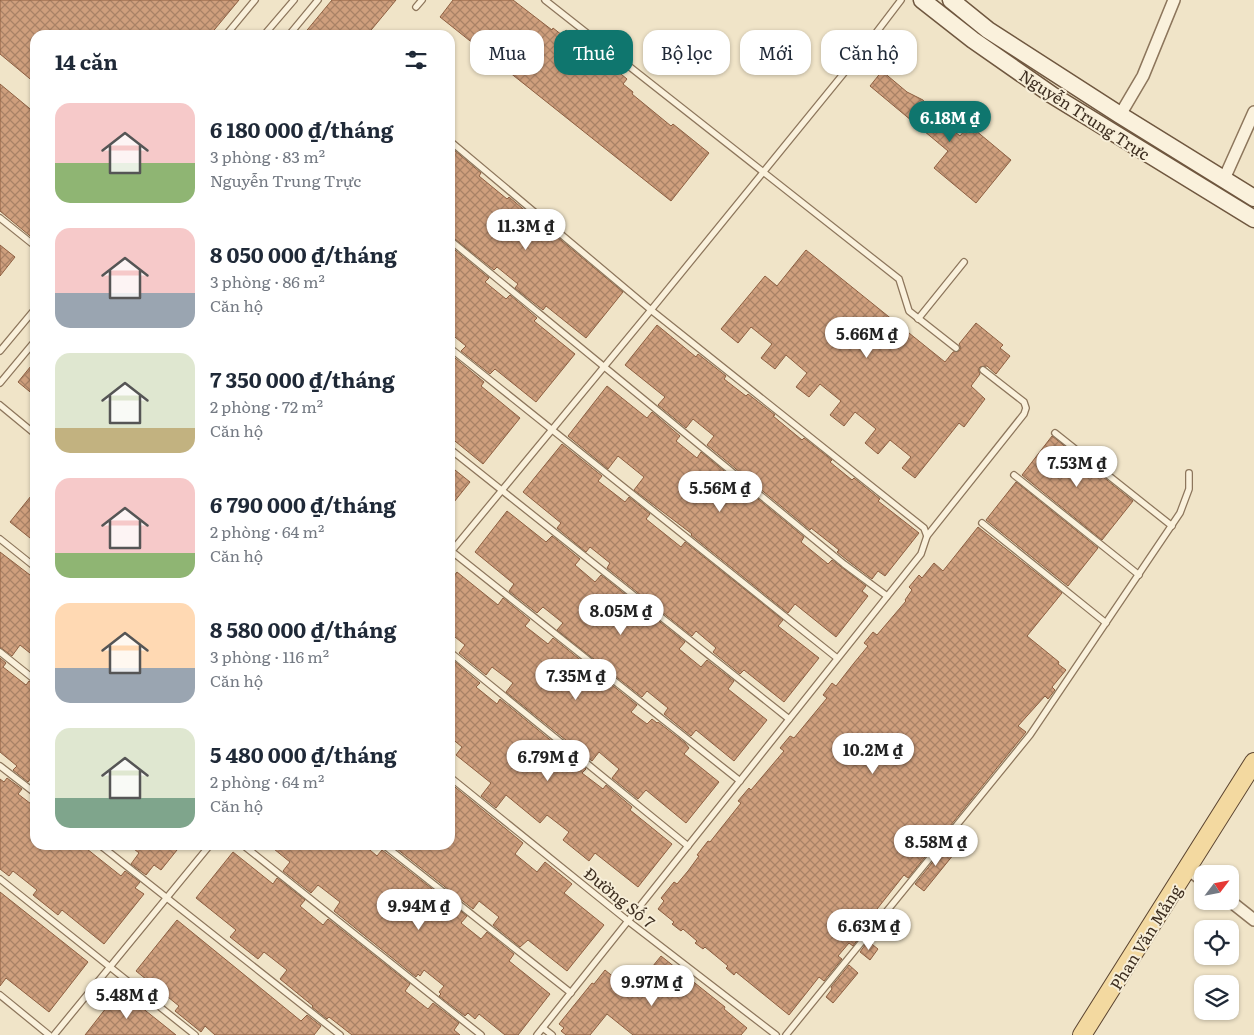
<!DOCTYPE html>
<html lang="vi">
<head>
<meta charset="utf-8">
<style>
  :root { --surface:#fff; --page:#f2f2f3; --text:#1f2937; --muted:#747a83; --accent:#0f766e }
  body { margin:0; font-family:Literata,serif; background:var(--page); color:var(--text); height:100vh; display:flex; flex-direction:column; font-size:19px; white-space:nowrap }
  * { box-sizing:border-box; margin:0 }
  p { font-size:16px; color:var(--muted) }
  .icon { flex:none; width:28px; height:28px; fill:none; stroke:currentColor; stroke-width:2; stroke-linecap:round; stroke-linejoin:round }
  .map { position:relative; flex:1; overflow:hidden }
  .panel { position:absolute; left:30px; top:30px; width:425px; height:820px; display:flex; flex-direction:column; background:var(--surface); border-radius:15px; box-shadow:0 1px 4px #0004 }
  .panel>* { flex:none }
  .hud { position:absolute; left:470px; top:30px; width:475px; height:45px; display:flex; gap:10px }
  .needle { width:32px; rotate:58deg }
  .fabs { position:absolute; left:1194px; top:865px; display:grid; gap:10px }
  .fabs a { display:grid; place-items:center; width:45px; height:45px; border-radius:10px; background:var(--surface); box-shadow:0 1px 4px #0004; font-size:25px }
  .price { position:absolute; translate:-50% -42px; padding:0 11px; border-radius:18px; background:#fff; color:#222; font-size:16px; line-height:32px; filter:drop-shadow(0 1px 2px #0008) }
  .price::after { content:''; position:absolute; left:50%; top:30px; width:15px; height:11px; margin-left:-8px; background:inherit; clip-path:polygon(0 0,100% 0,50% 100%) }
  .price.selected { background:var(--accent); color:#fff }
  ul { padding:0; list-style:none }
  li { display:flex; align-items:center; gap:15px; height:125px; padding:0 25px }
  li span { display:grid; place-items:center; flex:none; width:140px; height:100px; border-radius:15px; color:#555 }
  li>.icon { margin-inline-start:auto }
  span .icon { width:60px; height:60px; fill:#fffc; stroke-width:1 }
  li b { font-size:21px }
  h2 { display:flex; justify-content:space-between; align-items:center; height:60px; padding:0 25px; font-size:21px }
  .tag { padding:0 18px; border-radius:15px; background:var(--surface); box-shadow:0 1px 4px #0004; font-size:18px; line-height:45px }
  .tag.selected { background:var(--accent); color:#fff }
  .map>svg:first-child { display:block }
</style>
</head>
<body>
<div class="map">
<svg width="1254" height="1035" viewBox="0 0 1254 1035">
  <defs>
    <pattern id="building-cross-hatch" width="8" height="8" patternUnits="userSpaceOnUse" patternTransform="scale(1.25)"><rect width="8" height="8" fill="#cf9f7d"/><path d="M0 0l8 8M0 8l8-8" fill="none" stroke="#a98266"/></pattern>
  </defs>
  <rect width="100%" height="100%" fill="#f0e4c8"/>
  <!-- building -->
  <g fill="url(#building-cross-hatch)" stroke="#8d5f41">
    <polygon points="0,0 239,0 210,35 35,35 35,83 0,54"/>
    <polygon points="332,0 396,0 367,35 303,35"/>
    <polygon points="453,0 513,0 552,30 553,28 562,35 566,30 589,48 592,46 607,58 605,61 627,79 623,84 633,92 632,94 671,126 673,124 709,153 671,201 440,17"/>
    <polygon points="882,71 907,92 923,100 932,113 960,136 969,125 1011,160 976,203 934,168 948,151 870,86"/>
    <polygon points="0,84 35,113 35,240 0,211"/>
    <polygon points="454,150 481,173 479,176 507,199 509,197 535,219 534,221 554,237 556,236 623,292 586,338 546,306 543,310 515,288 518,284 497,267 494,270 450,235 450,155"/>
    <polygon points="0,245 15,257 0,276"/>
    <polygon points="450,246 489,278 485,282 506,299 510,295 537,318 534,321 575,354 536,402 495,369 490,374 461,351 466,346 450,333"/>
    <polygon points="806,250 945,362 953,352 959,351 961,348 959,344 976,323 1003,345 1000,348 1010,356 996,374 987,366 980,367 978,370 980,374 971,386 985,399 964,427 959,423 915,478 902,468 911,457 890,440 878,454 865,443 876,429 855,412 844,426 830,415 841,401 820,384 809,397 796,387 807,373 786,355 775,369 761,358 772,344 751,327 738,343 721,329 765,276 777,286"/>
    <polygon points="657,325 696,357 698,354 726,376 724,379 746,396 748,394 775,415 773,416 802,440 804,438 832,460 830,462 852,480 854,478 880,499 878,501 919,533 885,576 878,571 872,579 847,560 837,552 839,550 811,528 810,530 707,445 714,436 693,419 686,428 658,405 665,397 625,365"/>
    <polygon points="455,358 484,382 481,386 520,418 483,464 450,437 450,365"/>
    <polygon points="35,361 35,396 18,382"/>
    <polygon points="607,386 647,418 652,412 680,436 676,441 697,458 701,452 804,537 801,542 828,564 832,560 866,586 862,591 868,596 836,637 795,604 788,613 691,535 692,534 634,490 644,477 618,456 608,469 568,436"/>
    <polygon points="1052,436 1133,501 1102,540 1022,475"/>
    <polygon points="562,444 602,476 598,481 625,502 629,497 650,514 646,519 681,547 685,542 783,620 778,626 819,658 784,702 744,670 740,674 713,652 716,648 696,631 692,636 607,568 610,563 590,547 586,552 557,528 561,523 523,492"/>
    <polygon points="450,466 470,482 450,507"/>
    <polygon points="1016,482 1098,548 1068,586 986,520"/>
    <polygon points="35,491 35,542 10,522"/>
    <polygon points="507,511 546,542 552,536 580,559 575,565 595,582 601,575 685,642 679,649 701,667 707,660 734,681 728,689 767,720 734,761 696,730 691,736 664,714 668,708 647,691 642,697 557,630 563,623 543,607 537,613 509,591 514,584 475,552"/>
    <polygon points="978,527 1062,593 1027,636 1059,662 1058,664 1066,670 1052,687 1055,690 1048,699 1045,696 1018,726 1026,732 908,878 904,875 858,933 861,935 853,946 849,943 838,956 842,959 824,981 819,977 789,1015 736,972 734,975 726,968 728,966 705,947 703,949 695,943 697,941 683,929 681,931 672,924 674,922 658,909 664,901 661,898 674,882 677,884 688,871 699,856 697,855 708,841 710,842 741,803 738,801 749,788 751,790 784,751 780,748 790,736 794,738 827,698 823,695 832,683 836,686 854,663 868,646 864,643 873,632 877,635 906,601 905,600 912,590 909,587 919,575 922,578 934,563 943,571"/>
    <polygon points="0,552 30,575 33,571 35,572 35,657 20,645 12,656 0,647"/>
    <polygon points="457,572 498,605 503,598 530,620 525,626 548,644 553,638 637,705 631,712 647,724 652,719 657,723 658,722 685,743 689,748 684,754 719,782 686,823 646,790 638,799 612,778 619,769 599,752 592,761 506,692 513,683 492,667 486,675 459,653 465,645 450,633 450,581"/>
    <polygon points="0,658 6,663 3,667 26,685 29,681 35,685 35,773 28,782 13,770 17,766 0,752"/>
    <polygon points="453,660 480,683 476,687 497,704 500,699 586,769 582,773 603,789 606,785 632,807 630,810 672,844 638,887 595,853 589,861 563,840 569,832 547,815 540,823 506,795 496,808 481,796 491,783 456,755 462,747 450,737 450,664"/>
    <polygon points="7,778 22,789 18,794 35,807 35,845 82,845 121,876 125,871 140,882 135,888 144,894 104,944 62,910 58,915 33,895 37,890 13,871 9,876 0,869 0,779 4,782"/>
    <polygon points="450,783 523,843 515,854 537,872 545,862 572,884 564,893 604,925 567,971 528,940 520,947 493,925 499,917 479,901 473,909 392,845 450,845"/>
    <polygon points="949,842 958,849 924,891 915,884"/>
    <polygon points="129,845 181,845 161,870 154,865 146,875 131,864 139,853"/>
    <polygon points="269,845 364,845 377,856 382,850 467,916 461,923 481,939 487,932 514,954 509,961 550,994 518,1035 505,1035 479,1014 475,1019 468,1013 465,1016 439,996 441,994 439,992 444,986 424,970 420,976 418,974 416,977 334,911 340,902 318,885 311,893 283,871 290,862"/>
    <polygon points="233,852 273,884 277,878 305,900 300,906 323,925 328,919 410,984 405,991 428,1009 433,1003 459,1023 454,1030 460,1035 352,1035 329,1017 327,1019 312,1007 313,1006 280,979 287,970 264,952 258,959 230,937 236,930 196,898"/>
    <polygon points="0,892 88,962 49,1012 6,978 0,986"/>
    <polygon points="177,920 301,1021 307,1015 321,1026 314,1035 215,1035 205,1026 201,1032 175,1011 179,1006 136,971"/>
    <polygon points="868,941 878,949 870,960 860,952"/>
    <polygon points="661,956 725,1007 724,1009 747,1028 741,1035 633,1035 607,1014 590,1035 566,1035 561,1031 564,1028 559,1024 592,983 594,984 605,970 632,992"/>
    <polygon points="849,965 858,973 833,1003 826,997 832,989 831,987"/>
    <polygon points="121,989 142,1006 141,1007 176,1035 85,1035"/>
  </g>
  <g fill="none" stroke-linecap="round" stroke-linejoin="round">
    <defs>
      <g id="service">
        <polyline points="545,0 899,279 909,311 956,348"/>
        <polyline points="416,7 422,0"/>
        <polyline points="226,35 255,0"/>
        <polyline points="264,35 294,0"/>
        <polyline points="289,35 318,0"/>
        <polyline points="450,141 651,310 924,528 927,536 921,554 537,1035"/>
        <polyline points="0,218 35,246"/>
        <polyline points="450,240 844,564 887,596"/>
        <polyline points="918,319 964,262"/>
        <polyline points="450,348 837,658"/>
        <polyline points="0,351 35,309"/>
        <polyline points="0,383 35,341"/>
        <polyline points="0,405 35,434"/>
        <polyline points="1055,433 1172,526"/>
        <polyline points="450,449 789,719"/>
        <polyline points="1014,475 1139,575"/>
        <polyline points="982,523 1106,623"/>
        <polyline points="927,536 1024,414 1026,408 1024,402 983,370"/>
        <polyline points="0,539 35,567"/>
        <polyline points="450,550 740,781"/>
        <polyline points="450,553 651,310 866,46 901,0"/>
        <polyline points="0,652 35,680"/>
        <polyline points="450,652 688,846"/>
        <polyline points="0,766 35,793"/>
        <polyline points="450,777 628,921 776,1035"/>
        <polyline points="100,845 340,1035"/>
        <polyline points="243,845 481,1035"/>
        <polyline points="384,845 571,993"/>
        <polyline points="0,879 195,1035"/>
        <polyline points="0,995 49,1035"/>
        <polyline points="543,1028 552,1035"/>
        <polyline points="54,1035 210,845"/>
        <polyline points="786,1035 1030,735 1180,513 1189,489 1189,473"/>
      </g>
      <g id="minor">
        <polyline points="1120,115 1143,76 1174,0"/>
        <polyline points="1224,179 1254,112"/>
        <polyline points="1188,869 1202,880"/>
        <polyline points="1230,901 1254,920"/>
      </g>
      <g id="secondary">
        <polyline points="922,0 973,40 1052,95 1254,219"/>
        <polyline points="951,0 988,30 1120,115 1254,198"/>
      </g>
      <polyline id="primary" points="1082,1035 1254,762"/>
    </defs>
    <!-- service casing -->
    <use href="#service" stroke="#8d765c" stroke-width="8"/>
    <!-- minor casing -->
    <use href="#minor" stroke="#8d765c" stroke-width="14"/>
    <!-- secondary casing -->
    <use href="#secondary" stroke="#6f573f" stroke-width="19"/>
    <!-- primary casing -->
    <use href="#primary" stroke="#5b4430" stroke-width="20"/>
    <!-- service -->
    <use href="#service" stroke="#faf1dc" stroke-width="5.5"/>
    <!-- minor -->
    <use href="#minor" stroke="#faf1dc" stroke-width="11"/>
    <!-- secondary -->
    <use href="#secondary" stroke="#faf1dc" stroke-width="16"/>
    <!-- primary -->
    <use href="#primary" stroke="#f3d9a0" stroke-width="18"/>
  </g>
  <g text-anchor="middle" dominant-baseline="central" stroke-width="4" stroke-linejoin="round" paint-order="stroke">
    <!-- street labels -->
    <g font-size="16" fill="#3d2e20" stroke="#f7eed8">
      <text transform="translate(1085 114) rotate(33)">Nguyễn Trung Trực</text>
      <text transform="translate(620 897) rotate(39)">Đường Số 7</text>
      <text transform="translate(1145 937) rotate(-58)">Phan Văn Mảng</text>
    </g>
  </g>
</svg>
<div class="fabs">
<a><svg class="needle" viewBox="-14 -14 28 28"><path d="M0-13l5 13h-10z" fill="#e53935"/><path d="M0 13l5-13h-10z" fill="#747a83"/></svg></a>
<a><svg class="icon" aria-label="locate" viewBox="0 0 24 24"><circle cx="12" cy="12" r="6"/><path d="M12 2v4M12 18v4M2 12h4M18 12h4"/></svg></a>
<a><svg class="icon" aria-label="layers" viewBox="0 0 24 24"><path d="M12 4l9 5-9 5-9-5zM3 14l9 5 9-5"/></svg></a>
</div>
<b class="price selected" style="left:950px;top:143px">6.18M ₫</b>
<b class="price" style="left:526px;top:251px">11.3M ₫</b>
<b class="price" style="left:867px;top:359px">5.66M ₫</b>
<b class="price" style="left:1077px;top:488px">7.53M ₫</b>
<b class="price" style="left:720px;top:513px">5.56M ₫</b>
<b class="price" style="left:621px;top:636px">8.05M ₫</b>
<b class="price" style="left:576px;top:701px">7.35M ₫</b>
<b class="price" style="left:873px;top:775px">10.2M ₫</b>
<b class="price" style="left:548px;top:782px">6.79M ₫</b>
<b class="price" style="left:936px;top:867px">8.58M ₫</b>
<b class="price" style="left:419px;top:931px">9.94M ₫</b>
<b class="price" style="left:869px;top:951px">6.63M ₫</b>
<b class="price" style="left:652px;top:1007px">9.97M ₫</b>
<b class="price" style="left:127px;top:1020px">5.48M ₫</b>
<div class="hud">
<a class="tag">Mua</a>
<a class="tag selected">Thuê</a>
<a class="tag">Bộ lọc</a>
<a class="tag">Mới</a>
<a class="tag">Căn hộ</a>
</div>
<section class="panel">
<h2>14 căn<svg class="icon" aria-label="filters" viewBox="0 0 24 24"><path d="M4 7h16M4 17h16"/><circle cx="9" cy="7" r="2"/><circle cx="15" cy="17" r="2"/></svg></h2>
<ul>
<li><span style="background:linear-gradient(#f6c9c9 60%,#8fb573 0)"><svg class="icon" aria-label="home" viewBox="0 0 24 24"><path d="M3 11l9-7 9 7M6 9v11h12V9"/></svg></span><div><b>6 180 000 ₫/tháng</b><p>3 phòng · 83 m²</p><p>Nguyễn Trung Trực</p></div></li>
<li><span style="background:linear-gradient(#f6c9c9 65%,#9aa5b1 0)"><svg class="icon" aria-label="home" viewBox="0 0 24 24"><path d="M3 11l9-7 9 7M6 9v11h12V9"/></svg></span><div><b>8 050 000 ₫/tháng</b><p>3 phòng · 86 m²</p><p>Căn hộ</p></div></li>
<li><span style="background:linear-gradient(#dfe7d0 75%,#c2b280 0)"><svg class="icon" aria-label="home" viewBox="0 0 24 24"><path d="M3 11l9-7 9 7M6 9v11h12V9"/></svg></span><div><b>7 350 000 ₫/tháng</b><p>2 phòng · 72 m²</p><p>Căn hộ</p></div></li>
<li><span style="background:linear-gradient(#f6c9c9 75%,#8fb573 0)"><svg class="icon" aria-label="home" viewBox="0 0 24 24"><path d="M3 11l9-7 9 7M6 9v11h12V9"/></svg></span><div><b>6 790 000 ₫/tháng</b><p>2 phòng · 64 m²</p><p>Căn hộ</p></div></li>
<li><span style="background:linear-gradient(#ffd9b3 65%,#9aa5b1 0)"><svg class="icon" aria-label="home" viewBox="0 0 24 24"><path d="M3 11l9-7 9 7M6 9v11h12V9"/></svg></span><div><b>8 580 000 ₫/tháng</b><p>3 phòng · 116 m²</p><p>Căn hộ</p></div></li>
<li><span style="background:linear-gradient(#dfe7d0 70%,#7fa58c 0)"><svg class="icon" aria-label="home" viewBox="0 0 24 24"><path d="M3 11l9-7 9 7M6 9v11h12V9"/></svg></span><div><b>5 480 000 ₫/tháng</b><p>2 phòng · 64 m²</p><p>Căn hộ</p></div></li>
</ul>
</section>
</div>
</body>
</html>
